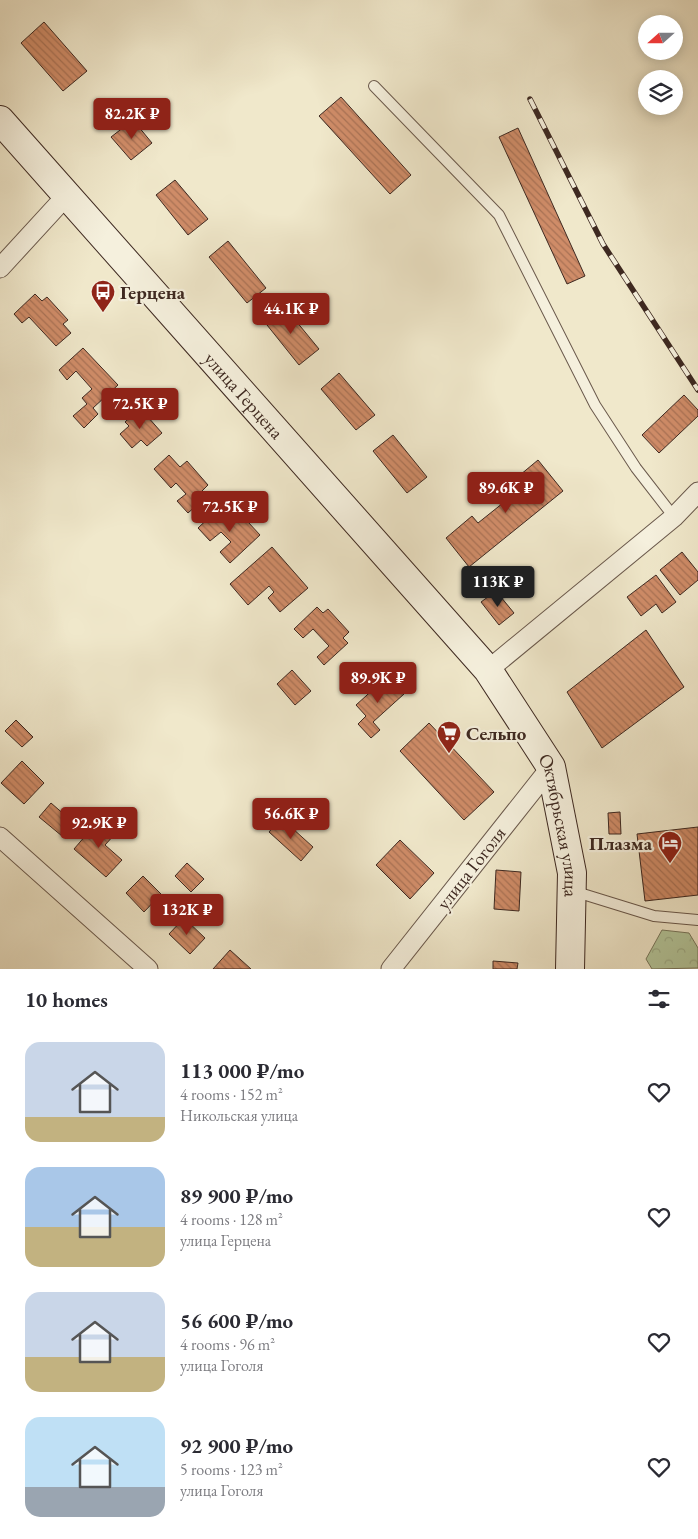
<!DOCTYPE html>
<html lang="en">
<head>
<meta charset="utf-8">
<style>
  :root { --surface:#fff; --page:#f7f7f7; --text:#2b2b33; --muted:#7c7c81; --accent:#8f2418 }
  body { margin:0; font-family:"EB Garamond",serif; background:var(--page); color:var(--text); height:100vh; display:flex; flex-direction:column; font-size:19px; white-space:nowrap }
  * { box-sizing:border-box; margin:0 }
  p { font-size:16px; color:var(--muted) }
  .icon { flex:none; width:28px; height:28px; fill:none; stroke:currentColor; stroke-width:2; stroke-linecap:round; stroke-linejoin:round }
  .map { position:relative; height:969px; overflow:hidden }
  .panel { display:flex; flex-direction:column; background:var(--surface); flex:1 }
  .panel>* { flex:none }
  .needle { width:32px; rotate:249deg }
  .tools { position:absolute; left:638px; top:15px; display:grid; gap:10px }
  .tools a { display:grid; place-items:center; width:45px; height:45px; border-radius:50%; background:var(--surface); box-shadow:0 2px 12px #0003; font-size:25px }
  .price { position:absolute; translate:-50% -42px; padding:0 11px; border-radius:5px; background:var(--accent); color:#fff; font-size:16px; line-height:32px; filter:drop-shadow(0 1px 2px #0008) }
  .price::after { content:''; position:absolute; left:50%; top:30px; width:15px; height:11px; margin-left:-8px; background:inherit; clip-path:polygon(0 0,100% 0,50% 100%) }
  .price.selected { background:#222; color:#fff }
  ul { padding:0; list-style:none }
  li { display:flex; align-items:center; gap:15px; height:125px; padding:0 25px }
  li span { display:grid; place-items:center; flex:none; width:140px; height:100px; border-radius:15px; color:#555 }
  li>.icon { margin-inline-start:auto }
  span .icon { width:60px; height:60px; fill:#fffc; stroke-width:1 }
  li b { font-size:21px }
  h2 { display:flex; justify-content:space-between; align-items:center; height:60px; padding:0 25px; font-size:21px }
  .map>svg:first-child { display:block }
</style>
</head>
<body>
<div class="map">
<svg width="698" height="969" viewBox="0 0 698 969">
  <defs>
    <pattern id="forest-crowns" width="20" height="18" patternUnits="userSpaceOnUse" patternTransform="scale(1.25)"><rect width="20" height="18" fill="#b4c79c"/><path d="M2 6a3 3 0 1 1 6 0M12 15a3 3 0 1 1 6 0" fill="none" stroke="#9cab86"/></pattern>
    <pattern id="building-back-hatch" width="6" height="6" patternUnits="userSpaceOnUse" patternTransform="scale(1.25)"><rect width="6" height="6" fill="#cf8c68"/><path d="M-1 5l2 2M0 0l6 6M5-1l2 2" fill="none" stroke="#a97255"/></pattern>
  </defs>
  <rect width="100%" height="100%" fill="#f0e8cb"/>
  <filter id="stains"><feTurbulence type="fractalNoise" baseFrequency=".004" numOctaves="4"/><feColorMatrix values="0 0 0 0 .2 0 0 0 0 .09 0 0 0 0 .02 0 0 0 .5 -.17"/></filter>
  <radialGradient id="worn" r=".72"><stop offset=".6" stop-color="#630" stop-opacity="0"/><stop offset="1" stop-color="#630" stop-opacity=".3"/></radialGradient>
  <!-- forest -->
  <polygon fill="url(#forest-crowns)" stroke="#79785e" points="662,930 689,933 698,948 698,968 652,969 646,959"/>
  <!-- building -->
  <g fill="url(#building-back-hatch)" stroke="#3e2921">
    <polygon points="44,22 87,71 63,91 21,43"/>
    <polygon points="341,97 411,175 390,194 319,116"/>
    <polygon points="133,120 152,143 131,160 111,137"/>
    <polygon points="518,128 585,276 567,284 499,137"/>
    <polygon points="175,180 208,219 188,235 156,195"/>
    <polygon points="228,241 266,288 247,303 209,257"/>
    <polygon points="35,294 42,301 47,297 68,320 63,324 71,333 56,346 29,317 22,323 14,314"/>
    <polygon points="282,304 319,349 299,365 263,320"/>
    <polygon points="83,348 118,385 93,408 98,414 84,428 73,416 87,404 82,398 92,389 76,371 67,380 59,370"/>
    <polygon points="339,373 375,415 356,430 321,389"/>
    <polygon points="684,395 698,410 698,416 659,453 642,435"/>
    <polygon points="140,408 162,433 147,446 141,440 132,448 120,434 129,426 125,422"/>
    <polygon points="393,435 427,477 407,493 373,451"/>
    <polygon points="169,455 180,467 187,461 208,485 201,492 206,497 188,513 177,501 186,494 176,483 171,488 154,469"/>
    <polygon points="538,460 563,491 469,567 446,538 472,516 478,523 503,503 496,495"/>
    <polygon points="236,509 260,535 230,563 220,552 231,542 221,532 210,541 198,528 214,513 217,516 222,511 228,517"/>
    <polygon points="272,547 308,588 280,612 268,598 274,592 269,586 248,605 230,584"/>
    <polygon points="682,552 698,572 698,580 680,595 660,570"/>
    <polygon points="656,575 676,602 662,613 656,604 641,616 627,597"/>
    <polygon points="496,591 514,613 499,625 481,602"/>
    <polygon points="317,607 323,613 328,609 349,632 343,638 348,643 324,665 317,657 329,646 313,629 303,638 294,629"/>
    <polygon points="646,630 684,687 602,748 567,692"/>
    <polygon points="292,670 311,691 295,705 277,684"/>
    <polygon points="388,676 404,694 373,722 380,730 371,738 358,724 366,716 356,705"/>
    <polygon points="16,720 33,737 22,747 5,731"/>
    <polygon points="429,723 494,792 464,820 400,751"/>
    <polygon points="22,761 44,783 24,804 1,783"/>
    <polygon points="51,803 74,823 62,836 39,817"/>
    <polygon points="620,812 621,834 609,834 608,813"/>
    <polygon points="281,818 313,847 301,861 269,832"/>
    <polygon points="99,820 115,834 105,845 122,860 106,877 74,849"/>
    <polygon points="698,827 698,895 645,901 637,834"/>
    <polygon points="400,840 434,873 410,899 376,865"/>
    <polygon points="187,863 204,879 191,892 175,876"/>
    <polygon points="496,870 521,872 519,911 494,909"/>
    <polygon points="143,876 161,894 144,912 126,893"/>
    <polygon points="184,918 205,938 190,954 169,934"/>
    <polygon points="230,950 251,969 213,969"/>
    <polygon points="493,961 518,963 517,969 493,969"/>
  </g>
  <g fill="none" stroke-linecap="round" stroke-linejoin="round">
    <defs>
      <g id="service">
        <polyline points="374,86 499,215 595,405 636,468 674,517"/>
        <polyline points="573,891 654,916 698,920"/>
      </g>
      <g id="minor">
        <polyline points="0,268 67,195"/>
        <polyline points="488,670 674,517 698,492"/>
        <polyline points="0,837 148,969"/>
        <polyline points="391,969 551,767"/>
      </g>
      <g id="secondary">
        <path id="s1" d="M0,120l488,550 63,97 21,106 -2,96"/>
      </g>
    </defs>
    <!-- service casing -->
    <use href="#service" stroke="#6a594c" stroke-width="12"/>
    <!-- minor casing -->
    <use href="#minor" stroke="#6a594c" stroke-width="21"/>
    <!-- secondary casing -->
    <use href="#secondary" stroke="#3e2921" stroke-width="30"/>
    <!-- service -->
    <use href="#service" stroke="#f5f0dd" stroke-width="10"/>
    <!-- minor -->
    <use href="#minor" stroke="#f5f0dd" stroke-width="19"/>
    <!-- secondary -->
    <use href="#secondary" stroke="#f5f0dd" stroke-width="28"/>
    <defs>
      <polyline id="rail" points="530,99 603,244 698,390"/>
    </defs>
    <!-- rail casing -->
    <use href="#rail" stroke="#3e2921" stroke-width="5.5"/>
    <!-- rail -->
    <use href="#rail" stroke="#f5f0dd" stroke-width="4" stroke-dasharray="11" stroke-linecap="butt"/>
  </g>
  <!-- icons -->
  <defs>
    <symbol id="bus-pin" viewBox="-11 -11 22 30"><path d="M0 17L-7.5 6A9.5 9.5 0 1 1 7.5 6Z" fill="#8f2418" stroke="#f5f0dd"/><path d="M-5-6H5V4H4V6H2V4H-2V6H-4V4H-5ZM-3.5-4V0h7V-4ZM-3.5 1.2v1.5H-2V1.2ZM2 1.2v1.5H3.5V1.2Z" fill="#fff"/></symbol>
    <symbol id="supermarket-pin" viewBox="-11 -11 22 30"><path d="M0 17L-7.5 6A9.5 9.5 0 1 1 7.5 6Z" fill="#8f2418" stroke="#f5f0dd"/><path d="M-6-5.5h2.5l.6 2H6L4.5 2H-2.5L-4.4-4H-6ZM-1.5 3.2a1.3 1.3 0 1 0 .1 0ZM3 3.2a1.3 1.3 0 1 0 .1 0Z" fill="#fff"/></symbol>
    <symbol id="hotel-pin" viewBox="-11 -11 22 30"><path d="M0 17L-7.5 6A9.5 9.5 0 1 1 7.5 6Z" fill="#8f2418" stroke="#f5f0dd"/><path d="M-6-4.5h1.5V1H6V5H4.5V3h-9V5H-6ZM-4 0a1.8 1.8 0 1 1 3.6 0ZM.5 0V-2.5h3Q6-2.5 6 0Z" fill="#fff"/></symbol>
  </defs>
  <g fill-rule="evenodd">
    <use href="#bus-pin" x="89" y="278" width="28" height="38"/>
    <use href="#supermarket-pin" x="435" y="719" width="28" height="38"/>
    <use href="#hotel-pin" x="656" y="829" width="28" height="38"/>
  </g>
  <g text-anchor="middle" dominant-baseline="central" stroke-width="4.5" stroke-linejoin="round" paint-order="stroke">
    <!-- poi labels -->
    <g font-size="19" font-weight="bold" fill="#3e2921" stroke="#f5f0dd" text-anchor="start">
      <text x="120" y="292">Герцена</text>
      <text x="466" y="733">Сельпо</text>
      <text x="652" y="843" text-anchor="end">Плазма</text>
    </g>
    <!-- street labels -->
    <g font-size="19" fill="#3e2921" stroke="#f5f0dd">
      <text stroke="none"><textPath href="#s1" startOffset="368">улица Герцена</textPath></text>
      <text stroke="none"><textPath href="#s1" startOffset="910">Октябрьская улица</textPath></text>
      <text transform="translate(471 868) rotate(-52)">улица Гоголя</text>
    </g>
  </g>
  <rect width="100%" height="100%" filter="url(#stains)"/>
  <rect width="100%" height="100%" fill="url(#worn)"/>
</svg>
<div class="tools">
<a><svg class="needle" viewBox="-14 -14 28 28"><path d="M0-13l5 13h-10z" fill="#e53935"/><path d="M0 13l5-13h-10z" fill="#7c7c81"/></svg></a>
<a><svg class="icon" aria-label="layers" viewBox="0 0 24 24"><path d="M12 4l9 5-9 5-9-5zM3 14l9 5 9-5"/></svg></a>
</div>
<b class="price" style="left:132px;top:140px">82.2K ₽</b>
<b class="price" style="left:291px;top:335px">44.1K ₽</b>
<b class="price" style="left:140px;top:430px">72.5K ₽</b>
<b class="price" style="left:506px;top:514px">89.6K ₽</b>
<b class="price" style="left:230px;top:533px">72.5K ₽</b>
<b class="price selected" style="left:498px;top:608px">113K ₽</b>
<b class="price" style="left:378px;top:704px">89.9K ₽</b>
<b class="price" style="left:291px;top:840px">56.6K ₽</b>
<b class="price" style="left:99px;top:849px">92.9K ₽</b>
<b class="price" style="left:187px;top:936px">132K ₽</b>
</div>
<section class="panel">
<h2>10 homes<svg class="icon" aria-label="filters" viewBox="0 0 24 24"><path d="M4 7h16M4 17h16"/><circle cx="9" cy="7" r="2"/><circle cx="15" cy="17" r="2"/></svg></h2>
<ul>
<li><span style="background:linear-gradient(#c9d6e8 75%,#c2b280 0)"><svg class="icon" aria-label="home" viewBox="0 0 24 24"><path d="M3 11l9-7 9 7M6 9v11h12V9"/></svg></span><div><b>113 000 ₽/mo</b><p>4 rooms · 152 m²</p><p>Никольская улица</p></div><svg class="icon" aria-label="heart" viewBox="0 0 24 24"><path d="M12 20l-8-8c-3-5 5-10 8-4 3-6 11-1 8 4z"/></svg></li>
<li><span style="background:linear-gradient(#a9c7e8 60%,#c2b280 0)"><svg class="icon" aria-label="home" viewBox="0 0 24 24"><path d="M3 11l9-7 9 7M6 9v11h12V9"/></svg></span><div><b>89 900 ₽/mo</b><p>4 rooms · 128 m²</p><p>улица Герцена</p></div><svg class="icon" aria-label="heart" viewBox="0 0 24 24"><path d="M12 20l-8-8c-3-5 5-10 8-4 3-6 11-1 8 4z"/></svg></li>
<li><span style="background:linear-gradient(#c9d6e8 65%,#c2b280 0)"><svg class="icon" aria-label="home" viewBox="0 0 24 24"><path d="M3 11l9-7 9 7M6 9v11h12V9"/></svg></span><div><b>56 600 ₽/mo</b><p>4 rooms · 96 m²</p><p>улица Гоголя</p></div><svg class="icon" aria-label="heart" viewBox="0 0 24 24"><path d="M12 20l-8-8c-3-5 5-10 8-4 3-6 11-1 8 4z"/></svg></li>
<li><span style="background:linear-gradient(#bfe0f5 70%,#9aa5b1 0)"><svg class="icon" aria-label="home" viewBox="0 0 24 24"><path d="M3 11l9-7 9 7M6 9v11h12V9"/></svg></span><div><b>92 900 ₽/mo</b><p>5 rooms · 123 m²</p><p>улица Гоголя</p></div><svg class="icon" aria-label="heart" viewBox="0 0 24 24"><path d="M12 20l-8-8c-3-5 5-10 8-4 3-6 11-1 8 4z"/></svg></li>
</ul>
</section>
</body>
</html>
